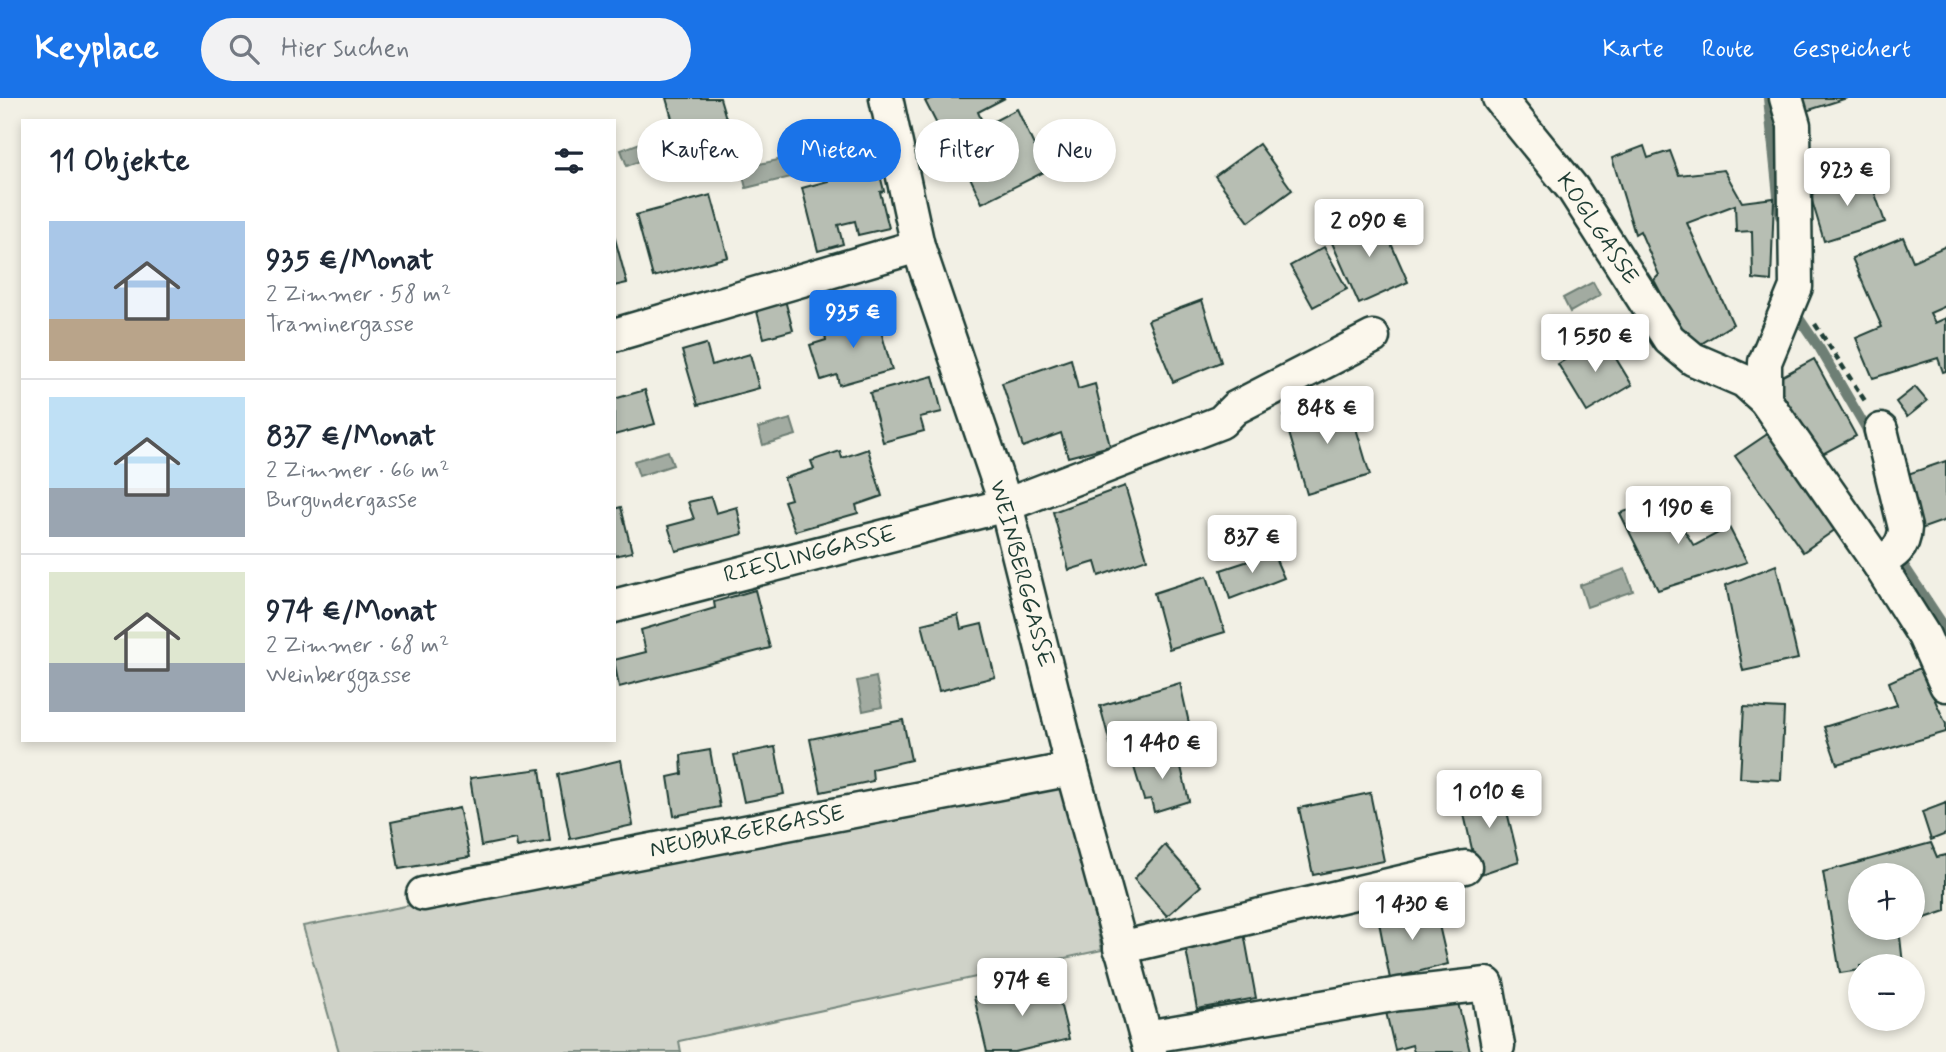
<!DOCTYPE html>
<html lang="de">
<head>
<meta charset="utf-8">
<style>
  :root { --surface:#fff; --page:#f2f2f3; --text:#1f2937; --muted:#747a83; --line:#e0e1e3; --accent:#1a73e8 }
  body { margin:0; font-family:Mynerve,sans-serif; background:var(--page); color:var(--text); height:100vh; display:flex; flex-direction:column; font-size:26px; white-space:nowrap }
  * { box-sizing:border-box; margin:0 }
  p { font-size:23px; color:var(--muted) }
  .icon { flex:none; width:38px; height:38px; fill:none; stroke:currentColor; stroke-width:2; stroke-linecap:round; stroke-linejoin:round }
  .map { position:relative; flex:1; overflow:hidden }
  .details { position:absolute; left:21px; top:21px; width:595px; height:623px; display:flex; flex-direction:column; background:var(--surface); border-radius:0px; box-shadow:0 4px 10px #0003 }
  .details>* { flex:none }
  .guide { position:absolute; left:637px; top:21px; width:665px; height:63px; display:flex; gap:14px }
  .buttons { position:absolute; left:1848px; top:765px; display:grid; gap:14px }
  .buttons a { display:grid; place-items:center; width:77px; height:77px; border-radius:50%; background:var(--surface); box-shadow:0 4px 10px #0003; font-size:35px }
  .price { position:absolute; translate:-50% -60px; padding:0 16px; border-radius:7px; background:#fff; color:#222; font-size:23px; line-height:46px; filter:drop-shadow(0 2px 4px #0008) }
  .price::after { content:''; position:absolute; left:50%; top:42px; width:21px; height:16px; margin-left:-10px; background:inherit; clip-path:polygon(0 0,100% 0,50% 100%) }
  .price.on { background:var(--accent); color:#fff }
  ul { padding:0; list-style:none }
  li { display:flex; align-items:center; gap:21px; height:175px; padding:0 28px }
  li+li { border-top:2px solid var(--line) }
  li span { display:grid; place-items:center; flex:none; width:196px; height:140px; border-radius:0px; color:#555 }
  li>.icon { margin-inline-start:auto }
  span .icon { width:84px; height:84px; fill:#fffc; stroke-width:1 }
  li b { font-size:30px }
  h2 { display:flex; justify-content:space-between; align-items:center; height:84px; padding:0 28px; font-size:30px }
  .chip { padding:0 24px; border-radius:32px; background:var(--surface); box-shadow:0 4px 10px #0003; font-size:24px; line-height:63px }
  .chip.on { background:var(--accent); color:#fff }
  header { display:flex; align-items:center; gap:42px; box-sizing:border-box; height:98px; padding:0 35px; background:var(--accent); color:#fff }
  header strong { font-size:33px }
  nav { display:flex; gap:38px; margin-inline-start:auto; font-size:24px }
  .search { width:490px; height:63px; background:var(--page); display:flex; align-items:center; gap:18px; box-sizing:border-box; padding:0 24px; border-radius:38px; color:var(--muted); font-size:26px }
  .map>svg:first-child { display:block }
</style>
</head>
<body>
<header>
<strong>Keyplace</strong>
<div class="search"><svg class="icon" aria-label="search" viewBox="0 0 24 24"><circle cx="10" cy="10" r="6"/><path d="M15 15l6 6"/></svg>Hier suchen</div>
<nav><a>Karte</a><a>Route</a><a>Gespeichert</a></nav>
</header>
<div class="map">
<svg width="1946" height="954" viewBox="0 0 1946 954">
  <rect width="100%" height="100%" fill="#f2f0e5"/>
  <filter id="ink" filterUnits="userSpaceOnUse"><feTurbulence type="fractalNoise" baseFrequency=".0143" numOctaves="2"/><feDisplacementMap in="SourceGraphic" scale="14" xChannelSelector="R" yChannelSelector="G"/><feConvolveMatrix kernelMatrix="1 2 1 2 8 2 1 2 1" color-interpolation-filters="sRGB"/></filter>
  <g filter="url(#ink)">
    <!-- green -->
    <polygon fill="#cfd2c8" stroke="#77887e" stroke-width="2" points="1063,680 1102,852 679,943 681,954 339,954 303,828"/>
    <!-- water -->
    <g fill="#a2aba1" stroke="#6e7f75" stroke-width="2">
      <polygon points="651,41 657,57 627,68 621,52"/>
      <polygon points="787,60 791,79 746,90 741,70"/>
      <polygon points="1593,184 1600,197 1570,214 1563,200"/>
      <polygon points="791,321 796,337 763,347 758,330"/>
      <polygon points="668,353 673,367 639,378 634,363"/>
      <polygon points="1625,471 1633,493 1587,509 1580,487"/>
      <polygon points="876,579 882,609 863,613 857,583"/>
    </g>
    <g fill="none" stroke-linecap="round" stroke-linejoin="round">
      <!-- stream -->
      <g stroke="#6e7f75" stroke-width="10">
        <polyline points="1768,0 1780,118"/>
        <polyline points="1799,220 1820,251 1866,330 1869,340"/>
        <polyline points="1905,469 1946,531"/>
      </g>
    </g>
    <!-- building -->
    <g fill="#b7beb3" stroke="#1f3d34" stroke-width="2">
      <polygon points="666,0 720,0 728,27 678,41"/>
      <polygon points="934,0 1005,0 978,14 984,28 947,46 925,3"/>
      <polygon points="1802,0 1847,0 1806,13"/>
      <polygon points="1017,11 1046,73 982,105 961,60 981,49 973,34"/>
      <polygon points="1259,46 1292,92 1249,124 1215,78"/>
      <polygon points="1644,48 1648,60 1670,53 1679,77 1724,72 1742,104 1774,100 1771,183 1753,181 1752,133 1736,134 1735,107 1687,125 1733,226 1691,252 1654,182 1659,177 1640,133 1635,136 1612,60"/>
      <polygon points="875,57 884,93 880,94 889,130 858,137 855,123 838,127 843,146 818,153 802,90 828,83 825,70"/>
      <polygon points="1868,76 1885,124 1824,143 1810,96"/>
      <polygon points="711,97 728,159 653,179 636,117"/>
      <polygon points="1378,116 1408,184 1359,206 1329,138"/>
      <polygon points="614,137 627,185 614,188"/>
      <polygon points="1903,139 1913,163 1946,148 1946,208 1930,215 1935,225 1946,220 1946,273 1943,274 1938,260 1873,280 1856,240 1882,229 1852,160"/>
      <polygon points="1324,149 1347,191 1313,209 1290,168"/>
      <polygon points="785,202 793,232 764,240 756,210"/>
      <polygon points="1202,202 1221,264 1173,284 1148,222"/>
      <polygon points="875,212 892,272 839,287 837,277 821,282 810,247 826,242 825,237 840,233 838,223"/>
      <polygon points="1603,239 1632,287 1587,314 1558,266"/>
      <polygon points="706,246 712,267 750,256 759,290 698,307 682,253"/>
      <polygon points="1071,261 1078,291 1095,286 1110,348 1068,359 1061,335 1023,349 1002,285"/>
      <polygon points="1814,261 1856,338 1817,359 1775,282"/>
      <polygon points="933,278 942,314 920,319 924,333 883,344 870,295"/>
      <polygon points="1915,289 1927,303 1907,319 1896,304"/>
      <polygon points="645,292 655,326 614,337 614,301"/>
      <polygon points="1347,300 1370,377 1307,396 1284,318"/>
      <polygon points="1772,333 1839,429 1803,454 1735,358"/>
      <polygon points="868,351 882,398 856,407 858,415 795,433 784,403 791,401 784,380 814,371 811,363 840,353 842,360"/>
      <polygon points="1946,363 1946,422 1918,432 1899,379"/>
      <polygon points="1125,388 1147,461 1099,478 1095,464 1069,472 1053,414"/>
      <polygon points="711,399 716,415 737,409 743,436 676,453 668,428 694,421 688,404"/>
      <polygon points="1665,401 1694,448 1729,429 1747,464 1658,492 1620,415"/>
      <polygon points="621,409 632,454 614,458 614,411"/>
      <polygon points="1273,455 1284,480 1230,501 1221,472"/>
      <polygon points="1776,467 1798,561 1743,573 1726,487"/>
      <polygon points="1207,478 1225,534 1169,551 1154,495"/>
      <polygon points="755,492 770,550 619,589 614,562 646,554 641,532 715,510 714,504"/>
      <polygon points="958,517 961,531 982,526 995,579 939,593 922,526"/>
      <polygon points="1920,570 1946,626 1946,634 1837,666 1824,629 1897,607 1889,584"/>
      <polygon points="1180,585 1191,634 1113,656 1100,608"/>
      <polygon points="1744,609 1784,611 1781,682 1740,680"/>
      <polygon points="903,622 911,662 872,671 873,683 821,694 810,641"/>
      <polygon points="775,649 784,696 744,704 734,657"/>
      <polygon points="710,652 720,709 674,718 668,679 682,676 681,657"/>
      <polygon points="1177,652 1189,703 1154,714 1151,701 1144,702 1133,666"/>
      <polygon points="621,662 633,727 570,741 558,677"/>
      <polygon points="540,671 550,743 517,749 516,741 481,748 470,680"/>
      <polygon points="1501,689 1519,763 1478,777 1460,699"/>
      <polygon points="1370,695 1384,763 1313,777 1299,710"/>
      <polygon points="1946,705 1946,736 1931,742 1922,714"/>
      <polygon points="459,710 470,759 399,771 391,724"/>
      <polygon points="1931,745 1937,759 1946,757 1946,813 1913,824 1913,777 1860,777 1860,830 1899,830 1903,866 1860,868 1860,872 1840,875 1823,774"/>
      <polygon points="1165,747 1201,788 1167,818 1134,781"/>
      <polygon points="1435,810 1448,866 1390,881 1378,819"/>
      <polygon points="1244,835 1256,900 1197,911 1185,846"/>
      <polygon points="1054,880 1069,941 1015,954 987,954 974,899"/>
      <polygon points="1443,895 1446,908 1458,905 1470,954 1414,954 1412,947 1395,952 1385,910"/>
    </g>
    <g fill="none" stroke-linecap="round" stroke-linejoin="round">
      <defs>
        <g id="minor">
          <polyline points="886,0 918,148 1006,407 1072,671 1150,954"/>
          <polyline points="1499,0 1573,91 1669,241 1693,261 1744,283 1765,302 1878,465 1924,538 1946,587"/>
          <polyline points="614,237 918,148"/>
          <polyline points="1765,302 1765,264 1796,189 1794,27 1786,0"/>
          <path d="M1878,465c16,-9 26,-15 27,-35l-24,-98"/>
          <polyline points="614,508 1006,407 1221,324 1235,310 1373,239"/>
          <polyline points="423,796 1072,671"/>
          <polyline points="1120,850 1465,769"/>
          <polyline points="1146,939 1399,896 1487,886 1498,948"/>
        </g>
      </defs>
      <!-- minor casing -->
      <use href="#minor" stroke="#1f3d34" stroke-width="37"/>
      <!-- path -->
      <polyline stroke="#1f3d34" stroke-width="4.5" stroke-dasharray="7 5" stroke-linecap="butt" points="1815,226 1867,306"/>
      <!-- minor -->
      <use href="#minor" stroke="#fbf7ec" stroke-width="32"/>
    </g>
  </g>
  <g text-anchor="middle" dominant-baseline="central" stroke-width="5" stroke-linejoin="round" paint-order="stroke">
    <!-- street labels -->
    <g font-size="23" fill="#1f3d34" stroke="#fbf7ec">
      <text transform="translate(1597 131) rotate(56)">KOGLGASSE</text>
      <text transform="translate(810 457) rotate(-14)">RIESLINGGASSE</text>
      <text transform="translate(1021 476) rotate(75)">WEINBERGGASSE</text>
      <text transform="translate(747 734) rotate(-11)">NEUBURGERGASSE</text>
    </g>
  </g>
</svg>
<div class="buttons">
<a>+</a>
<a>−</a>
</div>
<b class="price" style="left:1847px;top:110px">923 €</b>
<b class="price" style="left:1369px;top:161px">2 090 €</b>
<b class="price on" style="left:853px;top:252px">935 €</b>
<b class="price" style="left:1595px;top:276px">1 550 €</b>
<b class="price" style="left:1327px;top:348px">848 €</b>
<b class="price" style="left:1678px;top:448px">1 190 €</b>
<b class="price" style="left:1252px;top:477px">837 €</b>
<b class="price" style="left:1162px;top:683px">1 440 €</b>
<b class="price" style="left:1489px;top:732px">1 010 €</b>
<b class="price" style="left:1412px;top:844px">1 430 €</b>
<b class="price" style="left:1022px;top:920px">974 €</b>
<div class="guide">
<a class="chip">Kaufen</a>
<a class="chip on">Mieten</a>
<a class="chip">Filter</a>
<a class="chip">Neu</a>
</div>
<section class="details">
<h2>11 Objekte<svg class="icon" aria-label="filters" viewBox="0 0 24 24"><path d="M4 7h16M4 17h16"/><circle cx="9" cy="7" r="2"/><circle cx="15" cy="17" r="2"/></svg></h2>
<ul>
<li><span style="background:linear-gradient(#a9c7e8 70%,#b9a48a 0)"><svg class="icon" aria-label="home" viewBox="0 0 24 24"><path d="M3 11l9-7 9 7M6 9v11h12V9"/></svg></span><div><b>935 €/Monat</b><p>2 Zimmer · 58 m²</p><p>Traminergasse</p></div></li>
<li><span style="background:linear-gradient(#bfe0f5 65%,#9aa5b1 0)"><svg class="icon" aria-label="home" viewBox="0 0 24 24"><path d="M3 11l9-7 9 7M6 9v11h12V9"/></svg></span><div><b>837 €/Monat</b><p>2 Zimmer · 66 m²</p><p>Burgundergasse</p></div></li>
<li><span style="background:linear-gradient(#dfe7d0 65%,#9aa5b1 0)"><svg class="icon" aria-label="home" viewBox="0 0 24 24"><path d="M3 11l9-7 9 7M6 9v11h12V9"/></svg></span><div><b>974 €/Monat</b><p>2 Zimmer · 68 m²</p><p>Weinberggasse</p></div></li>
</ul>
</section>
</div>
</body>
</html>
